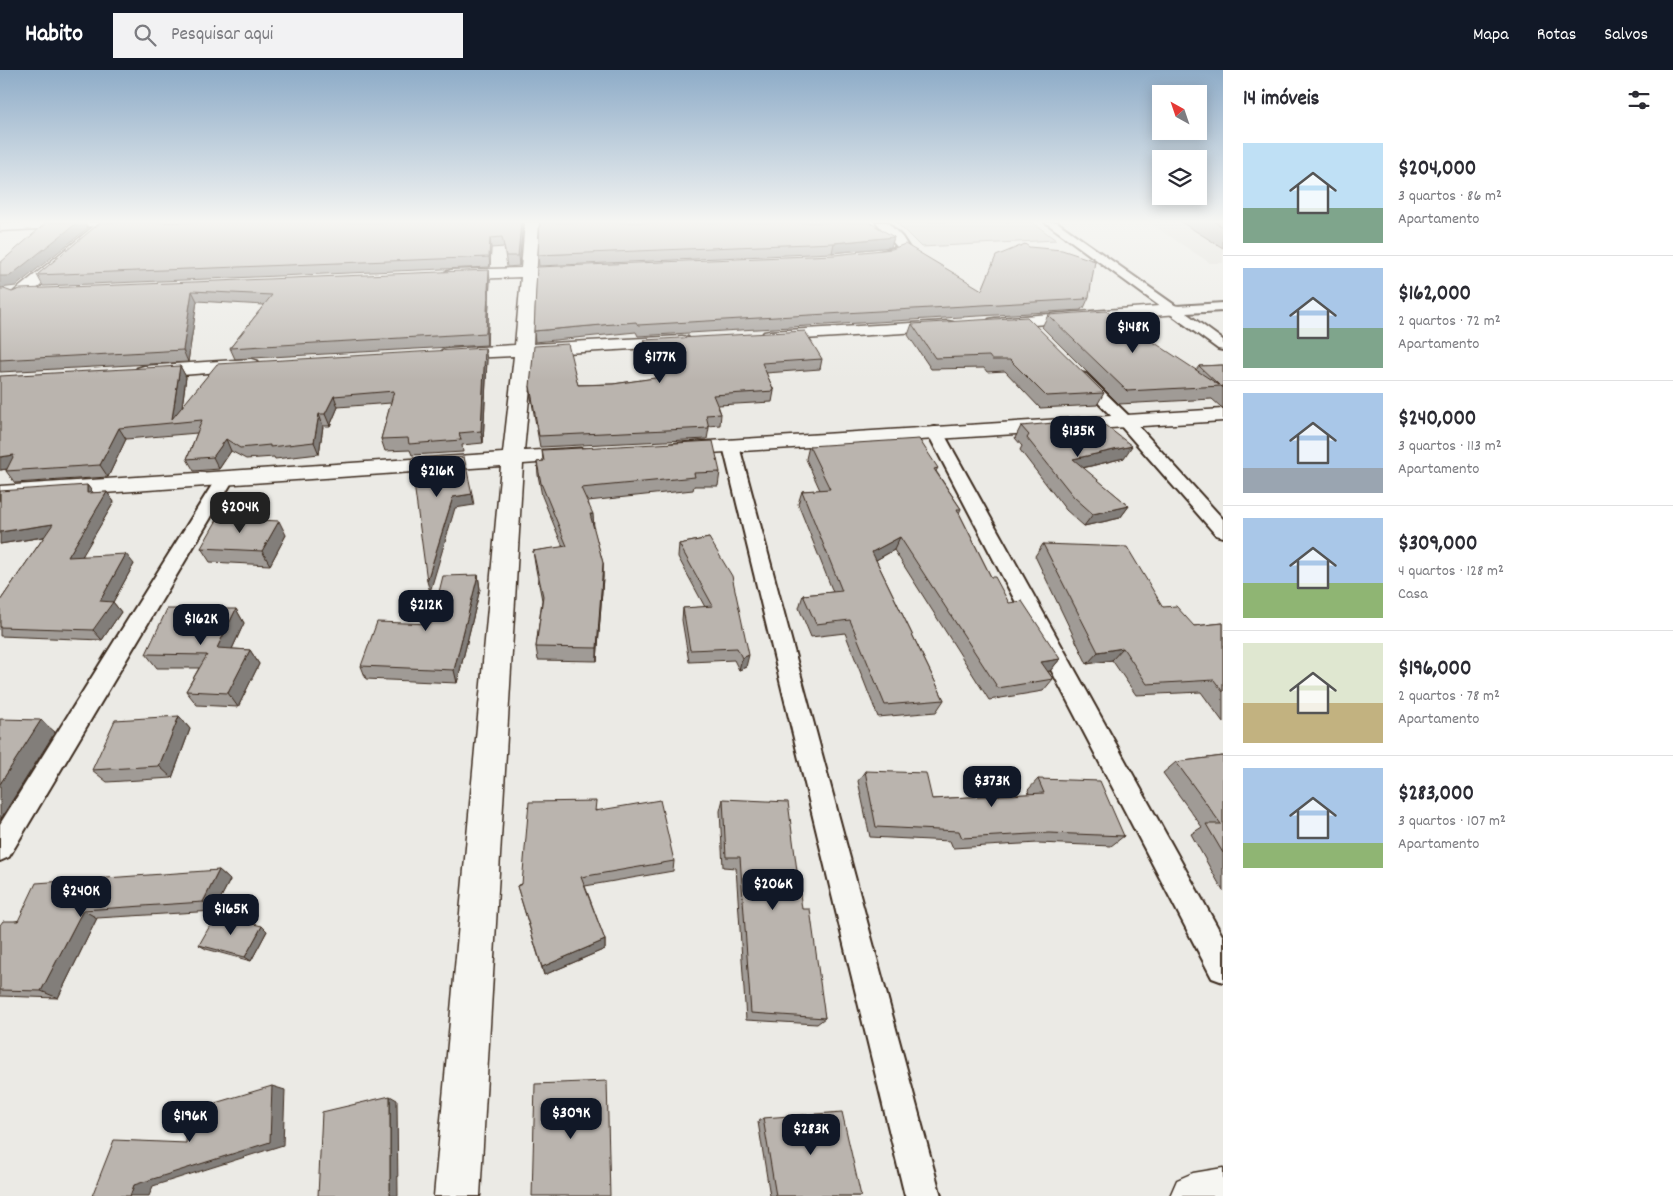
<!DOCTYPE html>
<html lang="pt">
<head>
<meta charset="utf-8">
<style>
  :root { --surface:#fff; --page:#f2f2f3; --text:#2b2b33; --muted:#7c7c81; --line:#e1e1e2; --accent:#111827 }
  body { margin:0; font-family:Dekko,sans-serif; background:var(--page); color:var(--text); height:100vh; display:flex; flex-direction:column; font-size:19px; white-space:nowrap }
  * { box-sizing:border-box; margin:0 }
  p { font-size:16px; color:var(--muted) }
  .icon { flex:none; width:28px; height:28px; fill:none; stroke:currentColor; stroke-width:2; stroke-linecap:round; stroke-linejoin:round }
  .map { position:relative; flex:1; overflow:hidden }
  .panel { display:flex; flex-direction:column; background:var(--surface); width:450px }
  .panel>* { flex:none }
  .needle { width:32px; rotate:320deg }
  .fabs { position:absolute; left:1152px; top:15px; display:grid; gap:10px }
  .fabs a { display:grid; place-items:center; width:55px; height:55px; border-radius:0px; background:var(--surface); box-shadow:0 2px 12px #0003; font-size:25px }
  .price { position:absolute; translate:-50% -42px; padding:0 11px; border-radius:10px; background:var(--accent); color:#fff; font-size:16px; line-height:32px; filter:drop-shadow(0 1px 2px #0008) }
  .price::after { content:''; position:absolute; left:50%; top:30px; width:15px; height:11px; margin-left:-8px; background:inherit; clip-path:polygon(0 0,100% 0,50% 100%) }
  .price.on { background:#222; color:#fff }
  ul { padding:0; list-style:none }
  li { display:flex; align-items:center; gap:15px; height:125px; padding:0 20px }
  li+li { border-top:1px solid var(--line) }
  li span { display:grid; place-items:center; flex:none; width:140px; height:100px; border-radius:0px; color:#555 }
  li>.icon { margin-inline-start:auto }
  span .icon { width:60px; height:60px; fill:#fffc; stroke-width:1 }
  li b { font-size:21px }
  h2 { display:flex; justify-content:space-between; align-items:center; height:60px; padding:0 20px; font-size:21px }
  header { display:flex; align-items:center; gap:30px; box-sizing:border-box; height:70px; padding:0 25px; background:var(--accent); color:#fff }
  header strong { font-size:24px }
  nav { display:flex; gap:28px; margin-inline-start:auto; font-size:18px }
  .search { width:350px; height:45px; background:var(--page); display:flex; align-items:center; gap:12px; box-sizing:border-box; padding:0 18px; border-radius:0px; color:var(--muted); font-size:19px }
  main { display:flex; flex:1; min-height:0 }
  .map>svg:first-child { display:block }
</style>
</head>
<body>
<header>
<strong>Habito</strong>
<div class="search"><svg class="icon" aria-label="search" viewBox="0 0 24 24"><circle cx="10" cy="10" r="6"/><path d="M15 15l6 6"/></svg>Pesquisar aqui</div>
<nav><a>Mapa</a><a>Rotas</a><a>Salvos</a></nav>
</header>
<main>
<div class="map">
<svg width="1223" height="1126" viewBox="0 0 1223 1126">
  <rect width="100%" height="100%" fill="#ebeae5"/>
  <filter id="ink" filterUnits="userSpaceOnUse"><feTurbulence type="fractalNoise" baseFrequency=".02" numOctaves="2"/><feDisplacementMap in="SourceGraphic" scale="10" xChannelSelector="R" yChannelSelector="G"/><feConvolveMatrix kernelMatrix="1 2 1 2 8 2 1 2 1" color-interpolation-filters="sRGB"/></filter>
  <g filter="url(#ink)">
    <!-- built -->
    <polygon fill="#dcdad4" points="1148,152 1223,152 1223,193 1210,193"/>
    <!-- green -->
    <polygon fill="#cdcac4" stroke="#847a71" points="896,152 1032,152 1056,170 921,177"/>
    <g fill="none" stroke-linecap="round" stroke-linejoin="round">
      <defs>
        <g id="service">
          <polygon points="876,152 887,152 902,167 909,178 907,180 889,187 876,187 874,185 876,183 897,177"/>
          <polygon points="1045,152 1057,152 1176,236 1223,233 1223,241 1186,243 1223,270 1223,280 1218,279"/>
          <polygon points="1081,303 1086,304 1131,348 1223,449 1223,467 1216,465 1119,354 1076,310 1074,307 1076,304"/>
          <polygon points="935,357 941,359 943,362 1223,867 1223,912 1212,908 927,362 929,359"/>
          <polygon points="731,371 737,373 739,376 941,1126 905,1126 723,376 725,373"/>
          <polygon points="226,402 232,403 235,407 9,787 0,791 0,754 217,407 220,403"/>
        </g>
        <g id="minor">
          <polygon points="99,152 115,152 6,245 0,246 0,233"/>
          <polygon points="525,152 539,152 533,274 682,266 688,267 691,271 688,275 682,276 533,285 524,381 580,378 588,379 591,384 588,389 580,390 523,394 480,1126 434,1126 501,396 0,430 0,416 503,383 514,286 448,289 442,288 439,284 442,280 448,279 515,275 521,207 451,210 445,208 443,205 445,202 451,200 521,198"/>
          <polygon points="1173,235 1179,236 1181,240 1179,244 995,258 989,257 986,253 989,249 995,248"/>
          <polygon points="947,251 953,252 956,256 953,260 770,271 764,270 761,266 764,262 770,261"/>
          <polygon points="251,289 258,291 260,295 258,299 144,308 137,306 135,302 137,298 144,296"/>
          <polygon points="1223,339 1223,351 678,385 670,384 667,379 670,374 678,373"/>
          <polygon points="1223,1098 1223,1126 1170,1126 1177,1110 1193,1103"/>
        </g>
        <polygon id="tertiary" points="103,152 96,156 0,161 0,153"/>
      </defs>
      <!-- service casing -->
      <use href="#service" stroke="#3b2a1e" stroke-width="4"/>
      <!-- minor casing -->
      <use href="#minor" stroke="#3b2a1e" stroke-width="3"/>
      <!-- tertiary casing -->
      <use href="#tertiary" stroke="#3b2a1e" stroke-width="3"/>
      <!-- service -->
      <use href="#service" fill="#f6f6f2" fill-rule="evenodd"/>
      <!-- minor -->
      <use href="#minor" fill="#f6f6f2" fill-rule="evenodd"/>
      <!-- tertiary -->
      <use href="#tertiary" fill="#f6f6f2" fill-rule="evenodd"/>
    </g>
    <!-- wall -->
    <g fill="#a09b96" stroke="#3b2a1e">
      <polygon points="101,152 523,152 519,196 507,197 504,177 491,178 490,197 43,216 37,205"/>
      <polygon points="1181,152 1223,152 1223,178"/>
      <polygon points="894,167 891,177 832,183 539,196 538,185"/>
      <polygon points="490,210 487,275 235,289 230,278 264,235 197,231 188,292 0,302 0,219 12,222"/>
      <polygon points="982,220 1089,227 1084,238 1082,238 1081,240 638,266 636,262 535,272 534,261"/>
      <polygon points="1048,245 1196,300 1199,296 1223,295 1223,338 1221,337 1212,329 1119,334 1042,257"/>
      <polygon points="912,254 1104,323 1097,335 1040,338 1005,301 987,302 984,298 931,299 908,265"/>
      <polygon points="644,270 822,289 820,299 766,303 774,321 772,332 718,335 721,344 720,355 708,356 709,358 707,369 540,377 531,327 530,316 613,314 657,308 644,280"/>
      <polygon points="487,289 483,373 462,375 463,382 412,385 410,380 385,381 381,369 391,333 338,337 330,356 323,356 319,384 275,389 274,387 246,389 231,381 219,399 194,401 187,389 197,363 126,369 108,407 15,413 6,401 7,399 0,400 180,296 186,307 182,337"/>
      <polygon points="1021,356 1124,388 1083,398 1129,436 1120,448 1084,456 1066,440 1020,380 1022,376 1015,368"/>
      <polygon points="809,376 938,398 936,401 961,439 959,443 991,507 1009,533 1060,589 1050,601 1048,601 1053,609 1043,621 989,630 894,480 876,490 944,630 936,642 878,647 845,563 811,567 799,538 803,525 833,522 798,434 802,421 820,420 806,389"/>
      <polygon points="542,380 720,402 718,416 694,416 693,420 588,431 594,457 593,457 603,493 603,507 597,591 538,590 536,577 542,530 535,494 533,481 563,477 542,426 538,405 537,392 543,391"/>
      <polygon points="87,415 93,423 107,422 114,432 82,486 134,494 113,532 121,542 102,570 0,566 0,531 44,467 0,474"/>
      <polygon points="286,465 270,495 210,492 201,478"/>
      <polygon points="709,468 746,597 739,600 734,590 689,592 682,550 683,538 705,537 678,487 679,474"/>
      <polygon points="1043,474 1163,537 1194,556 1223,553 1223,652 1201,622 1136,625 1112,590 1087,594 1035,486"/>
      <polygon points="478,505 480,519 457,613 366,609 361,596 431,554"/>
      <polygon points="236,539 244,553 232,579 250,580 259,594 238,637 197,635 186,621 199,598 157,598 146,584"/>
      <polygon points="179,646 190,659 172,708 107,712 92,700"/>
      <polygon points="1223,686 1223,821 1191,764 1202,757 1163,703 1176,692"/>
      <polygon points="865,701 932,729 1029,724 1028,720 1038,709 1124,766 1111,776 1038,773 953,778 950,771 870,767 858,711"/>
      <polygon points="723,729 802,839 825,948 817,954 746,950 736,798 723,797 720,741"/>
      <polygon points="596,740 674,791 673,801 585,816 605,870 605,879 544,905 517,816 522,814"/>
      <polygon points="219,800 230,810 214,841 97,848 58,928 0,926 0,855"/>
      <polygon points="267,861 251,891 206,879 199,875"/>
      <polygon points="763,1048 861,1126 770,1126 758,1052"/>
    </g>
    <!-- shaded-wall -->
    <g fill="#827e7a" stroke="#3b2a1e">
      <polygon points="78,152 85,152 88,158 16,216 0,218 0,206"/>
      <polygon points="521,152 523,152 519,196 518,186"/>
      <polygon points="894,167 891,177 832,183 834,173"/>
      <polygon points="490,168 491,178 490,197 489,187"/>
      <polygon points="489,200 490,210 487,275 486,263"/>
      <polygon points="192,221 197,231 188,292 183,280"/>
      <polygon points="485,278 487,289 483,373 481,361"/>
      <polygon points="180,296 186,307 180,352 172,349"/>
      <polygon points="334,326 338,337 330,356 325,344"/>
      <polygon points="319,344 323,356 319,384 314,372"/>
      <polygon points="119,358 126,369 108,407 100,395"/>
      <polygon points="226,369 231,381 219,399 213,387"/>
      <polygon points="1132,376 1124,388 1065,402 1073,389"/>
      <polygon points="14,385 23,397 0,400 0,387"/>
      <polygon points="87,415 95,425 87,423"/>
      <polygon points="107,422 114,432 76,497 68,487"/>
      <polygon points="472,424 474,435 455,438 430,522 427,511 453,427"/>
      <polygon points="1129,436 1120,448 1084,456 1093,444"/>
      <polygon points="590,444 593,444 594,457 590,458"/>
      <polygon points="279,451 286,465 270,495 262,481"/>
      <polygon points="53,454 61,464 0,474 0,462"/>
      <polygon points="900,467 894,480 867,495 872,482"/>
      <polygon points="126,484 134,494 113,532 121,542 102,570 93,560 100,531"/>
      <polygon points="603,493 603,507 597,591 597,578"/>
      <polygon points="478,505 480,519 457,613 454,600"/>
      <polygon points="236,539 244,553 226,592 217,578"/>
      <polygon points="1123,578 1112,590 1087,594 1098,582"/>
      <polygon points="250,580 259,594 238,637 228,623"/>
      <polygon points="749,585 746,597 739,600 742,588"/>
      <polygon points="1060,589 1050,601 1031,604 1041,592"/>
      <polygon points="179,646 190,659 172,708 159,696"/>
      <polygon points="41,650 55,662 0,750 0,714"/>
      <polygon points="219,800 230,810 214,841 203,832"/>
      <polygon points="83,840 97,848 58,928 41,921"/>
      <polygon points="262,856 267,861 251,891 245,887"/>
      <polygon points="605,870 605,879 544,905 542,897"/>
      <polygon points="272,1016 285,1020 283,1075 153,1116 149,1126 130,1126 134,1115"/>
      <polygon points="390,1026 397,1030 398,1126 390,1126"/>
    </g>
    <!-- building -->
    <g fill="#bab4ae" stroke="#3b2a1e">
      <polygon points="47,152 78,152 10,206 0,206 0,193"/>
      <polygon points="101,152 521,152 518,186 506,186 502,167 490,168 489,187 37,205"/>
      <polygon points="540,152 869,152 894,167 834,173 538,185"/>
      <polygon points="1215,152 1223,152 1223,157"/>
      <polygon points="905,174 982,220 996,186 1025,174 1029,177 1062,180 1095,191 1089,227 1084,228 1086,229 638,255 636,252 534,261 537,197 834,185 892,179"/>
      <polygon points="489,200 486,263 230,278 272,225 192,221 183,280 0,290 0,219 4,219 12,222 20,219"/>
      <polygon points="1106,241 1219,315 1199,296 1223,295 1223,318 1221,316 1127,321 1048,245"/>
      <polygon points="1027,247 1104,323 1046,326 1010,290 992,290 989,286 935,288 912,254"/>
      <polygon points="805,261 822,289 762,293 774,321 713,325 721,344 706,345 709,358 539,366 530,316 534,276 568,274 578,315 613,314 662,307 644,270"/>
      <polygon points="485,278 481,361 459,363 461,370 409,374 408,368 381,369 394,321 334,326 325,344 319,344 314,372 270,377 270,375 240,378 226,369 213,387 187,389 202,350 119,358 100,395 6,401 14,385 0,387 0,306 180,296 172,349 217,294"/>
      <polygon points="1097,349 1132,376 1073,389 1129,436 1093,444 1074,427 1027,368 1029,365 1021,356"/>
      <polygon points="919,369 938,398 934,399 961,439 957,439 991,507 995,507 1009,533 1022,531 1060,589 1041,592 1053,609 998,618 900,467 872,482 944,630 885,635 850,550 816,554 803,525 842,521 802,421 830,419 809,376"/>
      <polygon points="713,371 720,402 694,403 695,407 581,418 593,444 590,444 603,493 597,578 536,577 543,526 533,481 567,476 541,413 537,392 544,391 542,380"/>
      <polygon points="464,387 472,424 453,427 427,511 411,391"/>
      <polygon points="87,415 87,423 107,422 68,487 126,484 100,531 113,532 93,560 0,557 0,531 53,454 0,462 0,421"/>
      <polygon points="218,448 279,451 262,481 201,478"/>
      <polygon points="709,468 732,506 749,585 742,588 737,578 690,580 683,538 713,536 679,474"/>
      <polygon points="1043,474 1127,477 1163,537 1176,536 1194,556 1223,553 1223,622 1214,610 1147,614 1123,578 1098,582"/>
      <polygon points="478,505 454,600 361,596 377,552 431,554 443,506"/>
      <polygon points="167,539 236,539 217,578 250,580 228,623 186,621 207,585 146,584"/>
      <polygon points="179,646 159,696 92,700 115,650"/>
      <polygon points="0,649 41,650 0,714"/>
      <polygon points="1223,686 1223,783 1206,754 1221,754 1176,692"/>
      <polygon points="865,701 926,703 932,729 1044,723 1038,709 1100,711 1124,766 1049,763 962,768 959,761 876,757"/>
      <polygon points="723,729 788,732 802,839 810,839 825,948 751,943 740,787 726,787"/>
      <polygon points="660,730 674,791 581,807 605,870 542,897 517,816 522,814 529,732 596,731 595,741"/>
      <polygon points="219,800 203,832 83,840 41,921 0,920 0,855 3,851 18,851 36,813"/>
      <polygon points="216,845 262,856 245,887 199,875"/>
      <polygon points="607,1011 610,1126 532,1126 535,1014"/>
      <polygon points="272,1016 270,1072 134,1115 130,1126 92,1126 114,1070 186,1073 188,1041"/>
      <polygon points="390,1026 390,1126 318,1126 322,1042"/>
      <polygon points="842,1042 861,1126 776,1126 763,1048"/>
    </g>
  </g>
  <!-- sky -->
  <linearGradient id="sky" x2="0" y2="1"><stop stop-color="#8eacc8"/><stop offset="0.49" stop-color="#f6f6f3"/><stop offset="1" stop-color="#f6f6f3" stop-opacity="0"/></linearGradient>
  <rect width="1223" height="310" fill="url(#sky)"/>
</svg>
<div class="fabs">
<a><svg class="needle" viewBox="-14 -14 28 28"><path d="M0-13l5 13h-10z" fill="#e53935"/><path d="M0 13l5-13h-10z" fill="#7c7c81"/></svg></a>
<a><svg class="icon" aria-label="layers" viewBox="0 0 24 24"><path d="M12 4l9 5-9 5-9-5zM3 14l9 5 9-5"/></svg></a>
</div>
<b class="price" style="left:1133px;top:284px">$148K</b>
<b class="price" style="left:660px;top:314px">$177K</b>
<b class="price" style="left:1078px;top:388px">$135K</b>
<b class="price" style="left:437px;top:428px">$216K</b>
<b class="price on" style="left:240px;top:464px">$204K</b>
<b class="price" style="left:426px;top:562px">$212K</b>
<b class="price" style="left:201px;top:576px">$162K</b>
<b class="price" style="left:992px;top:738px">$373K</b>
<b class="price" style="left:773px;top:841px">$206K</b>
<b class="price" style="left:81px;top:848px">$240K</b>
<b class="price" style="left:231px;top:866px">$165K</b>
<b class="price" style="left:571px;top:1070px">$309K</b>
<b class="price" style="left:190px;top:1073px">$196K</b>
<b class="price" style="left:811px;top:1086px">$283K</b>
</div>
<section class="panel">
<h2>14 imóveis<svg class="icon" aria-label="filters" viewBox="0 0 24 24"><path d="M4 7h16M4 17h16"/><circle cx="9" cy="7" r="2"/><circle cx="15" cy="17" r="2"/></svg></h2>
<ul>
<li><span style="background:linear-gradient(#bfe0f5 65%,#7fa58c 0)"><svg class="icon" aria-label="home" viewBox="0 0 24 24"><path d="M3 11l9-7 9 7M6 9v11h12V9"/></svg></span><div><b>$204,000</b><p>3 quartos · 86 m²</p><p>Apartamento</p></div></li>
<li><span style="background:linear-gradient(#a9c7e8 60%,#7fa58c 0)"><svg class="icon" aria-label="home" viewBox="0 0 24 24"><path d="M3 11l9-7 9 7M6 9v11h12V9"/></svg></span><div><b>$162,000</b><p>2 quartos · 72 m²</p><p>Apartamento</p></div></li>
<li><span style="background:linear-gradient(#a9c7e8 75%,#9aa5b1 0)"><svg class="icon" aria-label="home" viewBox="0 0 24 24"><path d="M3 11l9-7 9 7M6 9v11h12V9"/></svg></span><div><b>$240,000</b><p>3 quartos · 113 m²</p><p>Apartamento</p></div></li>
<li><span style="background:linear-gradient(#a9c7e8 65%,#8fb573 0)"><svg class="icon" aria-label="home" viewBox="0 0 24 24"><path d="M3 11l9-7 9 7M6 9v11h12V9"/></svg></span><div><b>$309,000</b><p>4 quartos · 128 m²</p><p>Casa</p></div></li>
<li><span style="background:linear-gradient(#dfe7d0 60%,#c2b280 0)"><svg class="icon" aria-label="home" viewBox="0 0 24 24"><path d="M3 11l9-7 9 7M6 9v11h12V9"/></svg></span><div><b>$196,000</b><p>2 quartos · 78 m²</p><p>Apartamento</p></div></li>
<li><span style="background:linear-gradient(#a9c7e8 75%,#8fb573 0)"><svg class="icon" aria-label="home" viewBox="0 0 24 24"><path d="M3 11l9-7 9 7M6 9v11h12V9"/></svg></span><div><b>$283,000</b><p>3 quartos · 107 m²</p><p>Apartamento</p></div></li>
</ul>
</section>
</main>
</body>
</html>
